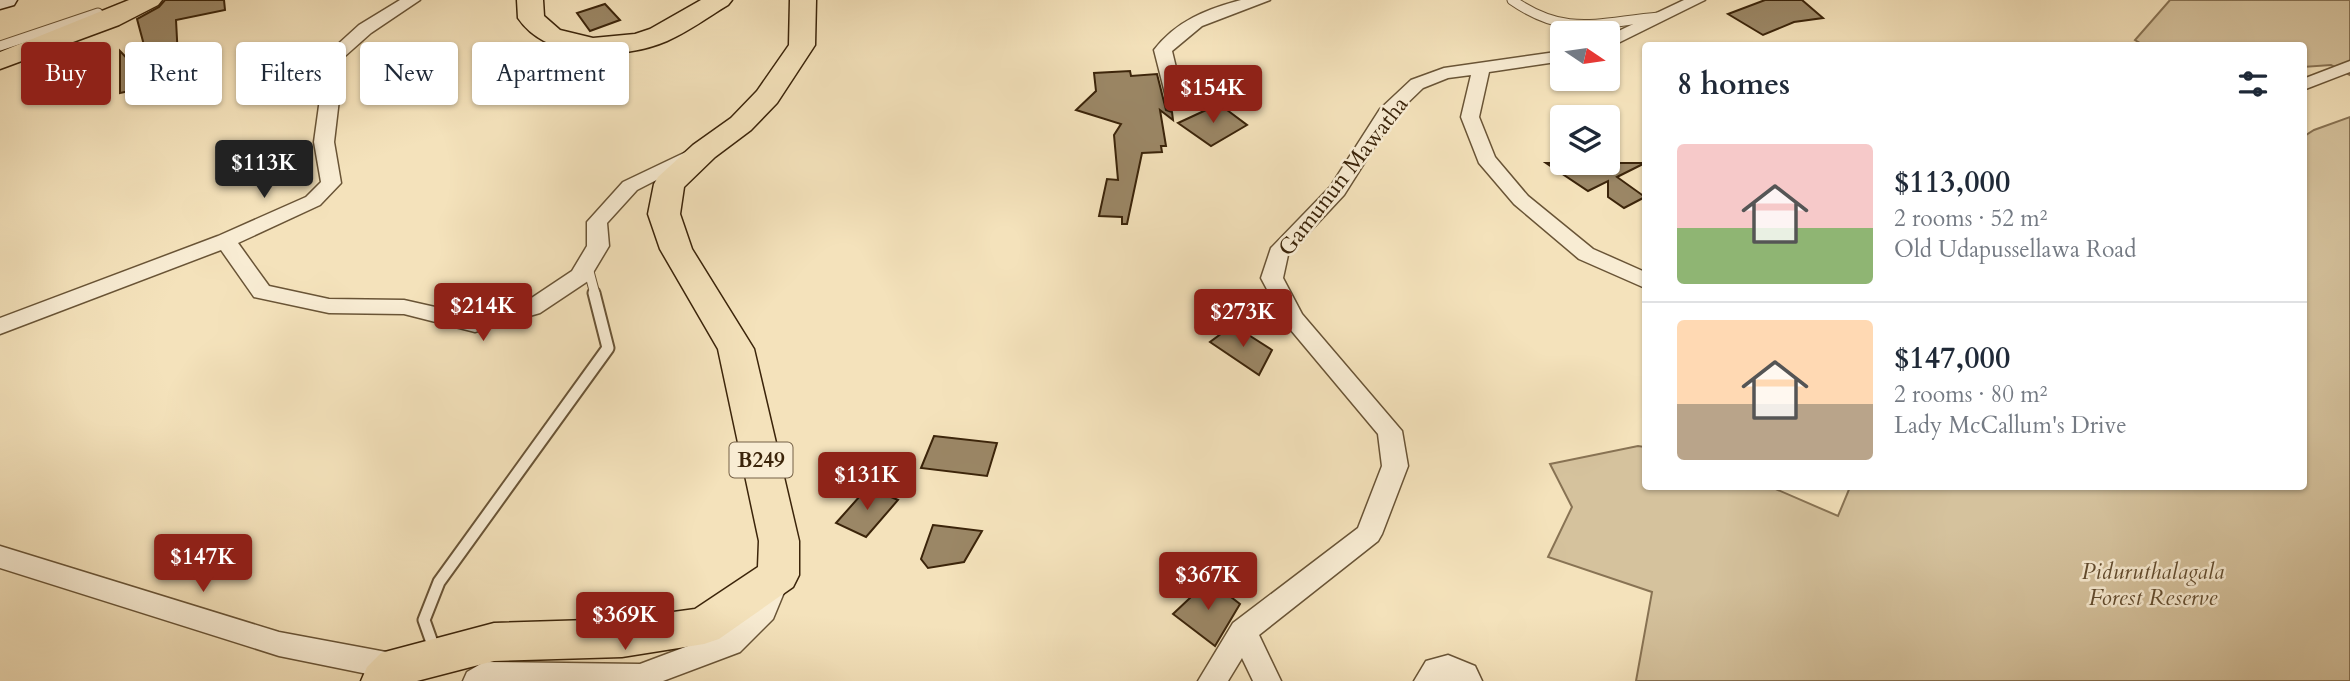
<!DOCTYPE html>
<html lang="en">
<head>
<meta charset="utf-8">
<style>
  :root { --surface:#fff; --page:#f2f2f3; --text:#1f2937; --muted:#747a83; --line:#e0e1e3; --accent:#8f2418 }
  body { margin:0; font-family:Cardo,serif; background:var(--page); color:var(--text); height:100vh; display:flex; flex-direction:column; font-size:26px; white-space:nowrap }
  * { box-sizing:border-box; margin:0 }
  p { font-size:23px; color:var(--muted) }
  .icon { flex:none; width:38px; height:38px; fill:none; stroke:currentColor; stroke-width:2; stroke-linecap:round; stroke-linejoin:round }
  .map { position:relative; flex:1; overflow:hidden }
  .sheet { position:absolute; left:1642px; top:42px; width:665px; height:448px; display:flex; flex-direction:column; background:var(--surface); border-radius:7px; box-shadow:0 2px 5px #0004 }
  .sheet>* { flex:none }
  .hud { position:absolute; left:21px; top:42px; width:665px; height:63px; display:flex; gap:14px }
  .needle { width:46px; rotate:103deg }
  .controls { position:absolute; left:1550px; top:21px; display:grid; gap:14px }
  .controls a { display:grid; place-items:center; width:70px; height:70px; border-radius:7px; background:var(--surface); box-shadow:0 2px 5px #0004; font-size:35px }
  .price { position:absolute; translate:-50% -60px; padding:0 16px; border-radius:7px; background:var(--accent); color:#fff; font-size:23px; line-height:46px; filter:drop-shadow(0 2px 4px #0008) }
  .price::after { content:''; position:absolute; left:50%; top:42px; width:21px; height:16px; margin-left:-10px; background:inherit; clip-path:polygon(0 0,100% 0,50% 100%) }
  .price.current { background:#222; color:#fff }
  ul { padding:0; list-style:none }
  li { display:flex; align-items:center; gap:21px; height:175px; padding:0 35px }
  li+li { border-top:2px solid var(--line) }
  li span { display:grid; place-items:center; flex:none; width:196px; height:140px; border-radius:7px; color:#555 }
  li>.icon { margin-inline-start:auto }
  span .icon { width:84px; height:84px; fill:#fffc; stroke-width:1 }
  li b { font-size:30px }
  h2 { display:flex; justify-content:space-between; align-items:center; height:84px; padding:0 35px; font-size:30px }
  .pill { padding:0 24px; border-radius:7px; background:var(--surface); box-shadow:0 2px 5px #0004; font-size:24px; line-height:63px }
  .pill.current { background:var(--accent); color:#fff }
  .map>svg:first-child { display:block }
</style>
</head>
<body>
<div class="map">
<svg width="2350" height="681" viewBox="0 0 2350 681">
  <rect width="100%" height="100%" fill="#f4e2bb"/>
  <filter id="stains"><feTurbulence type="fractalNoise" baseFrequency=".00286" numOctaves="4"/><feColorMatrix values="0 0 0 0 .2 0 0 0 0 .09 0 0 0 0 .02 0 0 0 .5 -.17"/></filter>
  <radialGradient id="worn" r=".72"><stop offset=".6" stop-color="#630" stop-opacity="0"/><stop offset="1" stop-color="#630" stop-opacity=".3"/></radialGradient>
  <!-- green -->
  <g fill="#d5c29d" stroke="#887354" stroke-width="2">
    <polygon points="2170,0 2350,0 2350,75 2331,65 2303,67 2303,46 2145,46 2135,40"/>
    <polygon points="2350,117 2350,681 1636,681 1652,592 1548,557 1572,507 1550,464 1638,446 1645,447 1645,486 1771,487 1838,516 1850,487 2303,486 2303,137 2314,130"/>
  </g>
  <!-- building -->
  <g fill="#9b8766" stroke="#3b240a" stroke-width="2">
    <polygon points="165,0 224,0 225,10 176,20 178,58 166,61 159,101 137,19 159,7"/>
    <polygon points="1765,0 1802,0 1823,18 1794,22 1763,35 1728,14"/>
    <polygon points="605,4 620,20 590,31 577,13"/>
    <polygon points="120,51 153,86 120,93"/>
    <polygon points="1130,71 1131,76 1157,74 1166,110 1172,112 1173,120 1160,110 1166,146 1161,146 1162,152 1142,153 1127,224 1122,224 1122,217 1099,216 1107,179 1118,180 1114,135 1121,124 1076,110 1096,91 1094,73"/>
    <polygon points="1219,104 1247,125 1211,146 1178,123"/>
    <polygon points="1546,163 1645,163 1617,177 1645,197 1624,208 1608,197 1608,181 1588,191"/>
    <polygon points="1233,325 1272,350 1259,375 1210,342"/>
    <polygon points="934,436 997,443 987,476 921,468"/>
    <polygon points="868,487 898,500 866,537 836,523"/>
    <polygon points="933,525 982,531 964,562 928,568 921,559"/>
    <polygon points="1209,580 1240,604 1215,646 1173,614"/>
  </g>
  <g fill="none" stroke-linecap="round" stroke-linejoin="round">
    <defs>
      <g id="lane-far1">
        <path d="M1512,0c55,38 86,22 147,17"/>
        <polyline points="0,46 98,13"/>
        <polyline points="587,264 595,294"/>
      </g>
      <polyline id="lane" points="435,651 424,620 439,582 608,348 594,293"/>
      <g id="street">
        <polygon points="400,0 420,0 371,33 344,57 334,142 341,183 320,205 238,243 269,286 329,299 404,300 475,316 524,303 572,271 587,246 587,222 623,182 686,152 693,150 703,156 637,190 607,223 609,246 588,281 540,313 475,332 404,314 329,313 254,297 221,250 0,334 0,318 218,236 306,197 321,182 314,142 326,55 359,25"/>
        <path d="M1241,0h29l-68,26 -30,25 13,54 -2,4h-14l-15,-59c22,-29 53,-41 87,-50z"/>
        <polygon points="1684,0 1705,0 1608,48 1608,36"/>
        <polygon points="1563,51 1563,61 1489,72 1479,117 1495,157 1528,196 1593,249 1645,272 1645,288 1579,259 1514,204 1479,163 1461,117 1471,75 1448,78 1423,88 1394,116 1344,195 1288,255 1283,278 1302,314 1402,431 1408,466 1382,534 1378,541 1259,635 1281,681 1253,681 1242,658 1228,681 1198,681 1233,623 1358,528 1382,466 1378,434 1285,323 1261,278 1271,248 1330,187 1380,109 1411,80 1444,68"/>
        <polygon points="2350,61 2350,72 2303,90 2303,79"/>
        <polygon points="0,546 279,632 397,654 407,658 411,667 407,676 397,680 279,656 0,568"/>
        <polygon points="776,567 786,570 790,578 773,619 740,652 663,681 463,681 467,672 484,662 640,664 720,634 752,604 766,570"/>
        <polygon points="1448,655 1475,666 1482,681 1414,681 1426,661"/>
      </g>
      <polygon id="secondary" points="0,0 17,0 14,5 0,9"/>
      <g id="primary">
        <polygon points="129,0 162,0 158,5 119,25 0,69 0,52"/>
        <path d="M517,0h26l1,16 16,14 33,8 42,-4 15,-5 51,-29h31l-4,5c-20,12 -40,27 -61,36 -44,19 -119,21 -149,-23z"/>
        <polygon points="790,0 816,0 815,45 777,103 751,130 715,157 684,187 680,214 692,249 754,349 799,541 799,575 793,587 719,639 704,644 622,657 494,661 417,681 361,681 367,667 381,653 494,623 622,619 695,609 758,567 759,541 718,349 660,249 648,214 654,184 658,177 693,145 731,118 757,91 789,45"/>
      </g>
    </defs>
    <!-- lane-far1 casing -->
    <use href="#lane-far1" stroke="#695436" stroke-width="11"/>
    <!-- lane casing -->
    <use href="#lane" stroke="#695436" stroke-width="15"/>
    <!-- street casing -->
    <use href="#street" stroke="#695436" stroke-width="3"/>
    <!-- secondary casing -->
    <use href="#secondary" stroke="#3b240a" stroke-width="3"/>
    <!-- primary casing -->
    <use href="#primary" stroke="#3b240a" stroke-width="3"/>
    <!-- lane-far1 -->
    <use href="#lane-far1" stroke="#f8ecd3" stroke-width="9"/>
    <!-- lane -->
    <use href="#lane" stroke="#f8ecd3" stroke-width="11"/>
    <!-- street -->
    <use href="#street" fill="#f8ecd3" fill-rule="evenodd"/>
    <!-- secondary -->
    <use href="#secondary" fill="#f8ecd3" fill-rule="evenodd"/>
    <!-- primary -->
    <use href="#primary" fill="#f4e2bb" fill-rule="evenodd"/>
  </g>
  <g text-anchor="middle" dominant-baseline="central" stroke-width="5" stroke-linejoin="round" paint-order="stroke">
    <!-- shield labels -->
    <rect fill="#f8ecd3" stroke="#746046" stroke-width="2" x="729.5" y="442.5" width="63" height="35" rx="5"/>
    <g font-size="21" font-weight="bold" fill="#3b240a">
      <text x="761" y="460">B249</text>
    </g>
    <!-- street labels -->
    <g font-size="23" fill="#3b240a" stroke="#f8ecd3">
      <text transform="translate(1343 176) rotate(-52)">Gamunun Mawatha</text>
    </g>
    <!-- park labels -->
    <g font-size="23" font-style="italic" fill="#624c2f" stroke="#f8ecd3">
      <text x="2153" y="571">Piduruthalagala<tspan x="2153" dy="26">Forest Reserve</tspan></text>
    </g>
  </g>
  <rect width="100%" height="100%" filter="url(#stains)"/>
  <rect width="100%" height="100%" fill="url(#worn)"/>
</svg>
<div class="controls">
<a><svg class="needle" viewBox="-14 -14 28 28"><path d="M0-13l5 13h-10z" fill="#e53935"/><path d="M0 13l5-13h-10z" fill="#747a83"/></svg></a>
<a><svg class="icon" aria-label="layers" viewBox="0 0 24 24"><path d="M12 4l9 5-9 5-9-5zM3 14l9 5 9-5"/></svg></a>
</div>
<b class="price" style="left:1213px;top:125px">$154K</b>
<b class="price current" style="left:264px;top:200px">$113K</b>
<b class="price" style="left:483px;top:343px">$214K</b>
<b class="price" style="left:1243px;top:349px">$273K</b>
<b class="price" style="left:867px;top:512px">$131K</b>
<b class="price" style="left:203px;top:594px">$147K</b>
<b class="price" style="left:1208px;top:612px">$367K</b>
<b class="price" style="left:625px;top:652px">$369K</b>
<div class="hud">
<a class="pill current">Buy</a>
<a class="pill">Rent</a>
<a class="pill">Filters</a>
<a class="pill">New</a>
<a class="pill">Apartment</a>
</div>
<section class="sheet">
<h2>8 homes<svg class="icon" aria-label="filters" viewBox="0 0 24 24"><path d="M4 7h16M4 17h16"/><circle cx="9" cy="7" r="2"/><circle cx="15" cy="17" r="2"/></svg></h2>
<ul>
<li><span style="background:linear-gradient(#f6c9c9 60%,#8fb573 0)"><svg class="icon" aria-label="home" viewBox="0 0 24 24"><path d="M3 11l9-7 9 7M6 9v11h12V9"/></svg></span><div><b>$113,000</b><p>2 rooms · 52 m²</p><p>Old Udapussellawa Road</p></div></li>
<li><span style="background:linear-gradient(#ffd9b3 60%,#b9a48a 0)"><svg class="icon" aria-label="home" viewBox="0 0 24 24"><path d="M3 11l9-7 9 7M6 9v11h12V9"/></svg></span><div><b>$147,000</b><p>2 rooms · 80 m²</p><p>Lady McCallum's Drive</p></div></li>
</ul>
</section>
</div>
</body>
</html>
